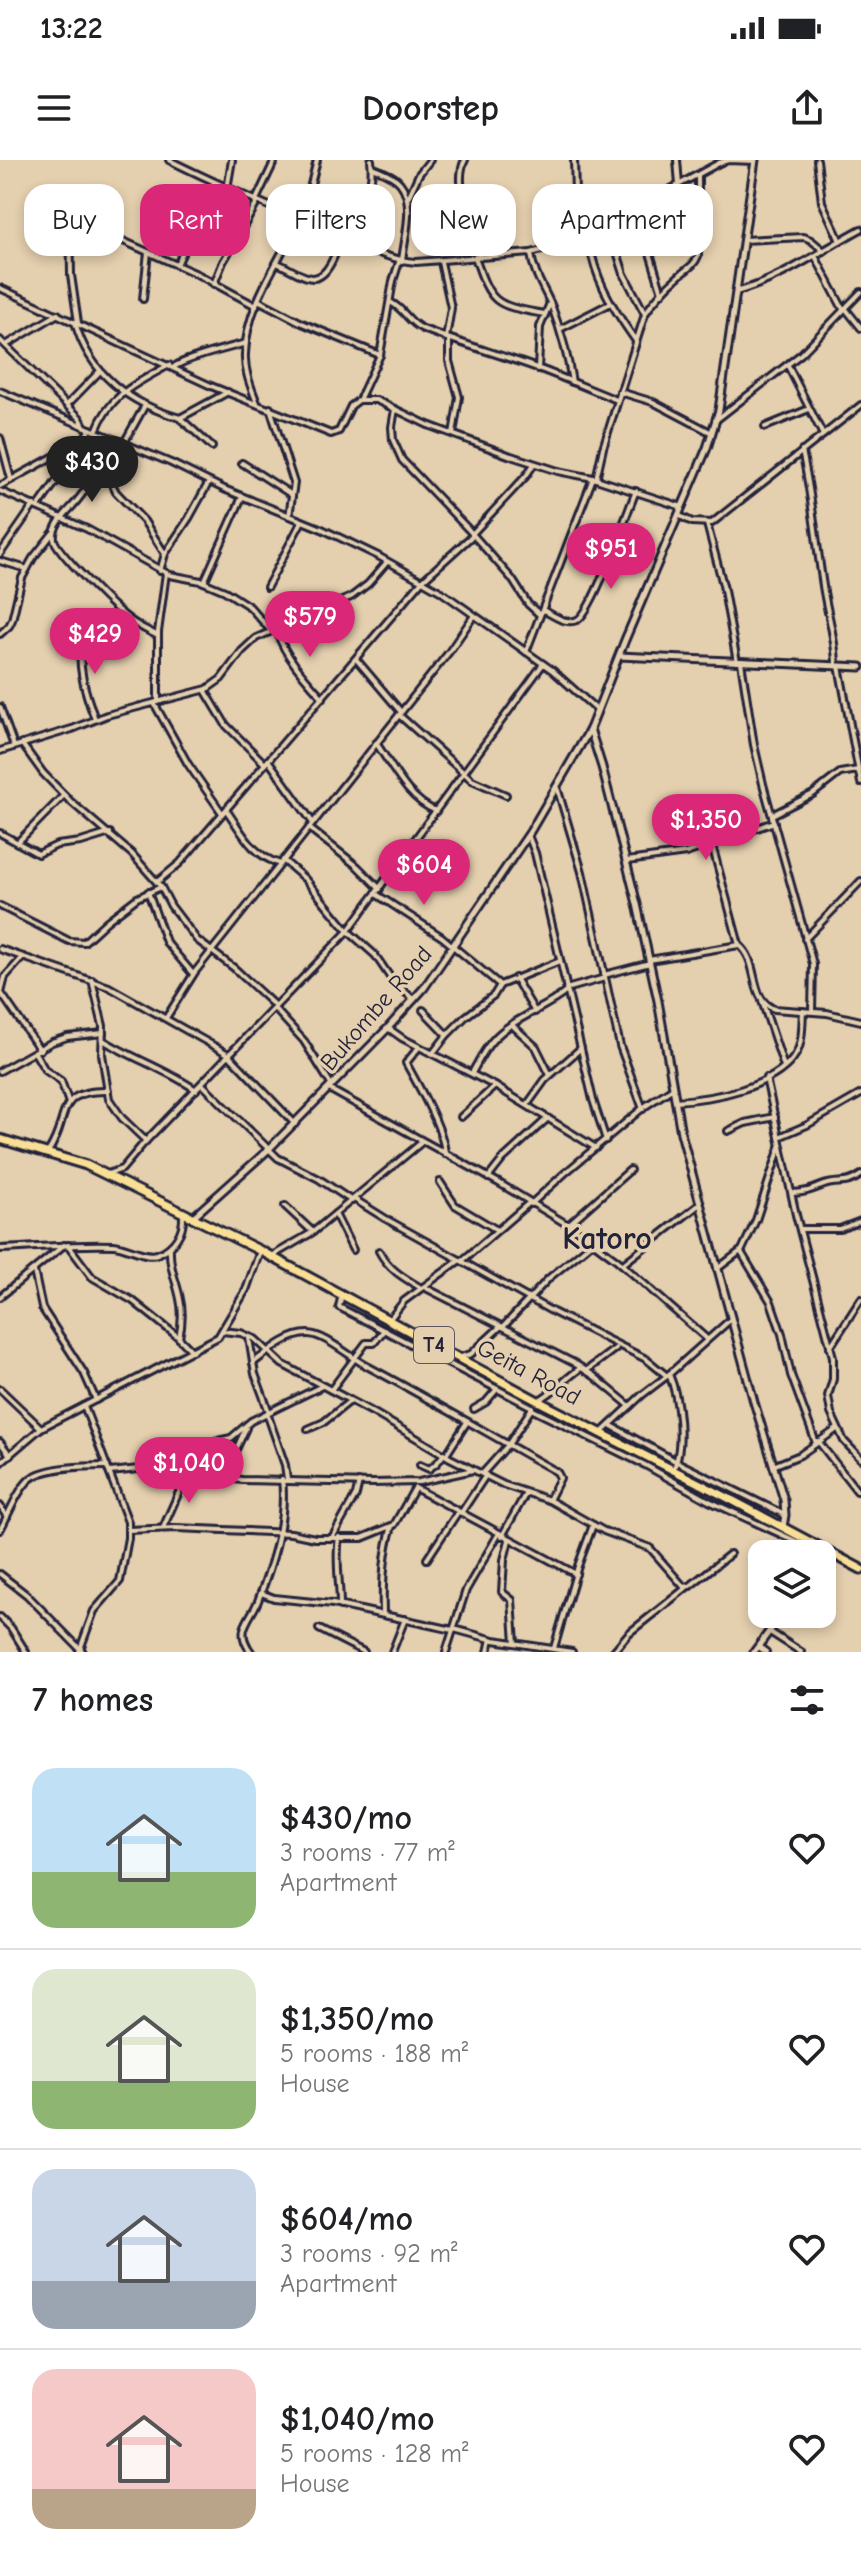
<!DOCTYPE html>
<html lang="en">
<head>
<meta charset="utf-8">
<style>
  :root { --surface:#fff; --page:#f6f6f6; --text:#202124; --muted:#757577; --line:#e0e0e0; --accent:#db2777 }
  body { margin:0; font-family:"Comic Neue",sans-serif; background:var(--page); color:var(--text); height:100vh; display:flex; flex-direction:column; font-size:30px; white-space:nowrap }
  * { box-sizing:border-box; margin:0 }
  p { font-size:26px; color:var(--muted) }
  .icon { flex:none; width:44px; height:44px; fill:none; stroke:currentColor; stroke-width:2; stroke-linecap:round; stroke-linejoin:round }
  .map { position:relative; height:1492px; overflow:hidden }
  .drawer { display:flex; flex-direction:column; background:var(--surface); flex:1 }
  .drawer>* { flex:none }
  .banner { position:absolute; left:24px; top:24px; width:814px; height:72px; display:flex; gap:16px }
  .controls { position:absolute; left:748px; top:1380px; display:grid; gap:16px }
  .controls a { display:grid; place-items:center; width:88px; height:88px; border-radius:16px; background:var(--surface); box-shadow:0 4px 12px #0003; font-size:40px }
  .price { position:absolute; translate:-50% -68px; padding:0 18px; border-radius:28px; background:var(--accent); color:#fff; font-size:26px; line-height:52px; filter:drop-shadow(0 2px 4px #0008) }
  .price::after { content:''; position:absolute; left:50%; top:48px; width:24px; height:18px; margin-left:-12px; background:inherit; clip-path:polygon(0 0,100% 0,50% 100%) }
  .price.current { background:#222; color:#fff }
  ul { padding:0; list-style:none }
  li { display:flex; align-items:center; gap:24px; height:200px; padding:0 32px }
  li+li { border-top:2px solid var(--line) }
  li span { display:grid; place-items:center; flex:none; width:224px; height:160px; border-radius:24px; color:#555 }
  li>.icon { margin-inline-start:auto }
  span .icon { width:96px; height:96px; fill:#fffc; stroke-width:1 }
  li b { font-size:34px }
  h2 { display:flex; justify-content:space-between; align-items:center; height:96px; padding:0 32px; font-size:34px }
  .chip { padding:0 28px; border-radius:24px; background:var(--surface); box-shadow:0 4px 12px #0003; font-size:28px; line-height:72px }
  .chip.current { background:var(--accent); color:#fff }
  .status { display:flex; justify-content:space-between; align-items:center; height:56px; padding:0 40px; background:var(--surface); direction:ltr }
  .status svg { height:22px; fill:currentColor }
  header { display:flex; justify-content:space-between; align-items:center; height:104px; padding:0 32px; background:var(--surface); font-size:36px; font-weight:600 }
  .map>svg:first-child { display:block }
</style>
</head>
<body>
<div class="status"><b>13:22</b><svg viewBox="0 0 49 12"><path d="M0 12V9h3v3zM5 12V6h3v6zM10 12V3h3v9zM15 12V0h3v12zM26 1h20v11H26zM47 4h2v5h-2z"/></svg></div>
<header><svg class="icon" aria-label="menu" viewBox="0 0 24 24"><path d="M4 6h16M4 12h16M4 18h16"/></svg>Doorstep<svg class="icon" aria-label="share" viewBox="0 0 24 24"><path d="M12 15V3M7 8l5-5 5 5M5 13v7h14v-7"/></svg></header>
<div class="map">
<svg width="861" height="1492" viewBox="0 0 861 1492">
  <rect width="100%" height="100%" fill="#e4cfae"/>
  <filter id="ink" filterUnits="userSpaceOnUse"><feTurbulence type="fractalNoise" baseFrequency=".0125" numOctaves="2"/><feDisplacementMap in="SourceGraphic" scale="16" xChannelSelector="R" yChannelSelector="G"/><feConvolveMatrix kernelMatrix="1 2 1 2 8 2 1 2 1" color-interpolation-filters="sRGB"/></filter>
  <g filter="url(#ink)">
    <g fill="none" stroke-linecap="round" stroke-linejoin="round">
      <defs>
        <g id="minor">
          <path d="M169,0c56,28 113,52 171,76 25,11 48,24 76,26l115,-9 15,-4 28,-16 86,-38 59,-32 9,-3 27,1"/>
          <path d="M465,0c-12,20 6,74 14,96"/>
          <polyline points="574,0 575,33 581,71"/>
          <polyline points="677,0 679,25"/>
          <polyline points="817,0 822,42 840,81"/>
          <path d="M372,7c9,4 22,8 28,16 16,19 4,56 2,78"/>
          <polyline points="227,29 232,0"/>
          <polyline points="408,38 419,14 430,0"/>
          <polyline points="255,42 275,0"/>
          <polyline points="645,42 650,93 662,133"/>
          <polyline points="70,49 71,115 78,163"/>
          <polyline points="607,60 624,114 645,154"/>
          <polyline points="302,61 317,0"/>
          <polyline points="89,63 121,80 197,114 256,146"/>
          <path d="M588,68c2,44 23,78 48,113"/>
          <path d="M343,78c9,-32 33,-38 28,-78"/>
          <polyline points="744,80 804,77 811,80 824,91"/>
          <path d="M531,93c2,20 13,35 21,54 9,24 16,50 20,75"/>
          <polyline points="815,96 843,149"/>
          <path d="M475,97c16,49 21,48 69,57"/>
          <polyline points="441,102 451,148 446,178"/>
          <path d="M277,103c11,4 25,15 36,15 16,0 24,-29 28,-41"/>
          <polyline points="177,105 214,23"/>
          <polyline points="214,124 223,102 257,43"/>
          <polyline points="0,128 211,226 331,274 339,271 351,246 359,240 376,240 428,265 511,296 558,311 593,318 682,347"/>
          <path d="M736,132c46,-13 84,-41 125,-63"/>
          <polyline points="143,139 148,92"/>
          <polyline points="258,140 302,163 380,195"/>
          <path d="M390,142c15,7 18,21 33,27 41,16 83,27 125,43 23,9 46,19 69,28"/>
          <polyline points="845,148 861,168"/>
          <path d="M75,162c14,52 55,82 105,96l48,-26"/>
          <polyline points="560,169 611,143"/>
          <polyline points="449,179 449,201 459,237 453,274"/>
          <polyline points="0,180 80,258 84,266"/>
          <polyline points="6,185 58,154"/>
          <polyline points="788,206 823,275"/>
          <path d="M174,207c11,-9 55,-19 72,-24"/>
          <polyline points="538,209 540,167 550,143"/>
          <polyline points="0,231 171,303 224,329 322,369 378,396 440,431 552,510 597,550"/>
          <polyline points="620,232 653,242 712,273"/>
          <polyline points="359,240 380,195 393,121 399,102"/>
          <path d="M257,243c-6,-16 -13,-32 -12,-49 1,-48 34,-92 54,-134"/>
          <polyline points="67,245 100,211"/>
          <polyline points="270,248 294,323 289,356"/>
          <polyline points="395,249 392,267 393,280 402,300 468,369 512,419 528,444 540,455"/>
          <polyline points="180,258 212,287"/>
          <polyline points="716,260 801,194 861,132"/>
          <polyline points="765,267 809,249"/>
          <path d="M96,271c14,-37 41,-48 73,-66"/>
          <polyline points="0,278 11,319"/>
          <polyline points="83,280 100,299 116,332 144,361 165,394"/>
          <polyline points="124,283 144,247"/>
          <path d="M802,291c10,45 14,90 21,135 4,27 13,53 13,80"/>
          <polyline points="242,303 292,335"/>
          <path d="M107,312c-15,6 -21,18 -31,30 -8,10 -24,22 -22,37 1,11 60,69 72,78 9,8 21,13 32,19"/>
          <path d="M596,319l7,-31 42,-134c9,-14 22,-28 35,-39 8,-7 14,-9 18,-19v-81"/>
          <polyline points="0,326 73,286 83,280 90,269"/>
          <polyline points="0,331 87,369 170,415 201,421 225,431 250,447 271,471"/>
          <polyline points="38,347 60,316 63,292"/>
          <polyline points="678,355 692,362 712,363 861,245"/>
          <polyline points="707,364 723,425 737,502"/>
          <polyline points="472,374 526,316 534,304"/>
          <polyline points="0,394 34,345"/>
          <polyline points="0,401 27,409"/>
          <polyline points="160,411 165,394 189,358 209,322"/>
          <polyline points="204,422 242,337"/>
          <polyline points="267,427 302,361"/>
          <path d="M543,450c10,5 22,15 34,10 16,-7 50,-108 59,-129"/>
          <path d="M277,468c2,21 31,54 46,70"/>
          <polyline points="0,474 9,466 12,460 22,418 33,398 53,373"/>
          <path d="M82,475c-5,31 2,55 13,84"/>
          <polyline points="526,492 593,318"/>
          <polyline points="356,499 401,552"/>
          <polyline points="741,502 754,585 763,624 813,804 812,851"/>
          <polyline points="839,506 861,623"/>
          <polyline points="205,530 226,565 265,604"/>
          <polyline points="158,542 158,472 166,413"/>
          <polyline points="154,543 188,604 222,653"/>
          <polyline points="0,547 14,586"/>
          <polyline points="399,555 472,620 506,635"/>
          <path d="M376,583c17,24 31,56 60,68"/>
          <polyline points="22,584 43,613 70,641 132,694 161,727 171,746 197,780 234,808 275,846"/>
          <polyline points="0,591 72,569 107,555 207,529 221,519 242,491 256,478 351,437 368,424 387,402"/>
          <polyline points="268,600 313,663"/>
          <polyline points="557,627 582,712 620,886 643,949"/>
          <path d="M227,651c16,23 25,44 53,53"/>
          <polyline points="772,655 813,634 840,613 858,610"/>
          <polyline points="309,668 357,706 380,729"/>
          <polyline points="0,673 38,694 57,685 81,682 110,673"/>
          <polyline points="528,675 535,693 593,940 606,980"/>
          <polyline points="17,683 64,635"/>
          <polyline points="712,685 739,785"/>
          <polyline points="283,700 305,719 348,771 375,795 392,820 414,840"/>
          <polyline points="627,701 686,693 774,662"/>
          <polyline points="157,722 180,703 422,421 473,375"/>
          <polyline points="148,732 166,782 193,814"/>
          <polyline points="376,734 442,777 500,825"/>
          <polyline points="0,746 69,781 84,782 107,761 137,738 161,727"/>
          <polyline points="805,779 861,721"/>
          <polyline points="0,789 109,827 216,887 228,894 295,964"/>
          <polyline points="23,797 5,817 1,833 40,890"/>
          <path d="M649,800l90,-15c21,16 9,54 35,64l53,4 34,8"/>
          <polyline points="604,815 650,803"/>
          <polyline points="515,818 535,852"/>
          <polyline points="92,820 103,866 102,894 109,939 122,958 146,981"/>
          <polyline points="566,829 605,818"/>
          <polyline points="762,841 784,907"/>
          <polyline points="274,848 304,881 332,926"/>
          <polyline points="423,850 447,875"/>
          <polyline points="166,858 195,812 449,492 473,457"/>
          <polyline points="512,865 536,887 550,915"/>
          <polyline points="388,868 402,878 495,926 596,988"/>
          <path d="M103,880c30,19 63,29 93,50"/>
          <path d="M419,887l-13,16c12,22 38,67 39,91"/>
          <polyline points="35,893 45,910 61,921 69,943"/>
          <polyline points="433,893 447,875 465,857 494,835 500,825 560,801"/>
          <polyline points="0,911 52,882 67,877 103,873"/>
          <path d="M472,913c6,-11 12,-23 20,-32 20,-23 52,-31 75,-50"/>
          <polyline points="766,918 796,1055 833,1197 833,1219 828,1236 831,1253 844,1281 861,1299"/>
          <polyline points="202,924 278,998 319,1019 352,1041"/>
          <polyline points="329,929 499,1023 578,1071 617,1100 707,1179"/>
          <path d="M675,941c36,-2 101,-13 121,-47 7,-12 6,-29 7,-43"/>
          <polyline points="527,945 545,920 581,888"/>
          <polyline points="461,957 495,926"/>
          <polyline points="728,971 745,963 775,957"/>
          <polyline points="779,977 807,965 861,934"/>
          <path d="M48,992c23,-33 4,-62 60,-61"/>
          <polyline points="108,1014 122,1009 143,984 348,771 543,504"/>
          <polyline points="488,1018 503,999 548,958"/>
          <polyline points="440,1022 455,1045 497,1070"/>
          <path d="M793,1033c15,-1 17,-3 31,-8 15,-5 22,1 37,-10"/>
          <polyline points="354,1039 386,1059 553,1152 646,1199 667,1216"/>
          <polyline points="531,1044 565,1013 644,947 673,928"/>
          <polyline points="285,1046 313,1072"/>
          <polyline points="335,1054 353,1090"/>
          <polyline points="568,1065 630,1010"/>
          <polyline points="801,1069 840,1069 861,1061"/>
          <polyline points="68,1085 92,1117 133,1141 177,1176 192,1191"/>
          <path d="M170,1087c-1,21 6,32 10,52 3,13 2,26 -1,39"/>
          <path d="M0,1089c38,-1 76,-6 114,-4 13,1 31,13 43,9 17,-6 27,-22 26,-39"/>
          <path d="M379,1091c10,19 25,27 42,37"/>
          <polyline points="741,1092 771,1142 782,1174 791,1215 816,1283"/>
          <polyline points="272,1096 313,1072 422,982"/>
          <polyline points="462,1101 529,1043"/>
          <polyline points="623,1104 700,1044"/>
          <polyline points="717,1109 742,1090 756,1060 780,987"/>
          <polyline points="34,1111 42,1148 84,1213 96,1240"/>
          <polyline points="424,1127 574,1203 594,1216 630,1246"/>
          <polyline points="342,1134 339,1147 532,1247"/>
          <polyline points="0,1137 64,1085"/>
          <polyline points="389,1160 404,1141 460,1100"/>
          <polyline points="503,1167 549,1118 593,1082"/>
          <polyline points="222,1171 241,1173 255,1179 282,1204 374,1253 450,1298 504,1325 549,1340 604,1371 650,1388 684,1427 690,1426 730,1394"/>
          <polyline points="249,1178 255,1214 269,1252"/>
          <polyline points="830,1187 861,1139"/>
          <polyline points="461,1197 471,1194 501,1166"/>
          <path d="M253,1203c15,-11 35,-29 55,-29 17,0 43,24 59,32 64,34 127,71 190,106l3,6 -11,22"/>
          <polyline points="586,1211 616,1188"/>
          <path d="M669,1214c10,24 16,72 4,96"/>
          <polyline points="0,1229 41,1268"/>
          <polyline points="331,1230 366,1183 374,1183 384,1170"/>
          <path d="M539,1240c15,-8 27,-22 42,-32"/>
          <polyline points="474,1249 486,1242 497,1229"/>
          <polyline points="531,1249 645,1305 709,1341 817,1391"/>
          <polyline points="267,1253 285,1305 287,1319"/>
          <polyline points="610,1265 677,1302 785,1355"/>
          <polyline points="308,1269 324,1262 350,1241"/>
          <polyline points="601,1273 642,1235 667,1216 731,1159"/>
          <polyline points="818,1281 857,1331"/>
          <polyline points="0,1282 10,1295"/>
          <polyline points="446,1295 467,1262"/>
          <polyline points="0,1303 41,1268 218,1177 246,1130 260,1091"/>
          <polyline points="420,1305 429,1309 437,1303 444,1294"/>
          <polyline points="773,1306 800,1295 837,1269"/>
          <polyline points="173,1311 184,1297 192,1293 213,1282 231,1278 251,1261 322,1226"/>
          <polyline points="110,1312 139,1309 178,1311 242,1320 373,1323 419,1322 473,1310"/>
          <polyline points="483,1313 508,1285 532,1248"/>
          <polyline points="231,1319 234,1294 246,1268"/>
          <polyline points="415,1328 576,1414"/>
          <polyline points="0,1346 7,1357"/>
          <polyline points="461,1353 486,1315"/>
          <polyline points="163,1368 179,1332 182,1311"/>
          <path d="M0,1370c9,-16 17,-39 30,-51 16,-13 58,-13 77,-13"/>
          <polyline points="128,1370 176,1368 291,1373 315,1378 362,1378 394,1365 415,1328"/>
          <polyline points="333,1376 356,1335 359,1322"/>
          <polyline points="502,1376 526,1333"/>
          <path d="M339,1377c-4,23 1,45 1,69"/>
          <polyline points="509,1380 504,1400 502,1432 512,1440 515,1483"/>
          <polyline points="427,1399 458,1352"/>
          <polyline points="0,1414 27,1435 83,1492"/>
          <polyline points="261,1433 274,1438 333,1444 453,1470"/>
          <path d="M383,1454c-1,-30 0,-59 9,-88"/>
          <polyline points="0,1457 11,1468 26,1492"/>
          <polyline points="319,1469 364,1492"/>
          <polyline points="454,1469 494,1480 572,1492"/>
          <polyline points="770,1472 801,1492"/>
          <polyline points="759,1487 766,1492"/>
          <polyline points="554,1488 578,1406 593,1365"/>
          <polyline points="79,1492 94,1451 120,1421 128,1378 128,1362 84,1246"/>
          <path d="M251,1492c-5,-7 -9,-14 -7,-23 3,-10 10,-18 14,-28 14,-37 29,-81 24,-122"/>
          <polyline points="392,1492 405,1459"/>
          <polyline points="446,1492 466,1430 498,1375"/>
          <polyline points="488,1492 491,1479"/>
          <polyline points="613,1492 629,1473 686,1428"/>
        </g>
        <g id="tertiary">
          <polyline points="619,496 861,507"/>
          <polyline points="590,569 602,607 637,744 658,841 681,973 754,1242 784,1340 785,1355 783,1367"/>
          <polyline points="754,1492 782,1454"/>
        </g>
        <polyline id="secondary" points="193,1057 268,990 388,868 424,828 530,672 590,569 625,480 707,288 719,250 755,0"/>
        <polyline id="trunk" points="0,979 86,1005 261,1091 536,1240 726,1337 861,1409"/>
      </defs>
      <!-- minor casing -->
      <use href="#minor" stroke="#22223b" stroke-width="10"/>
      <!-- tertiary casing -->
      <use href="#tertiary" stroke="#22223b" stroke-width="11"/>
      <!-- secondary casing -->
      <use href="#secondary" stroke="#22223b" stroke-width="11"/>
      <!-- trunk casing -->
      <use href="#trunk" stroke="#22223b" stroke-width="13"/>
      <!-- minor -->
      <use href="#minor" stroke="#e4cfae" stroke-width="4"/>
      <!-- tertiary -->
      <use href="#tertiary" stroke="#e4cfae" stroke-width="5"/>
      <!-- secondary -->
      <use href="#secondary" stroke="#e4cfae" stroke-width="5"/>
      <!-- trunk -->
      <use href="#trunk" stroke="#f9df96" stroke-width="7"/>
    </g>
  </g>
  <g text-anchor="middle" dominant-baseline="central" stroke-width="7" stroke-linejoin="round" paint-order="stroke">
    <!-- shield labels -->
    <rect fill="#e4cfae" stroke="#5c565e" stroke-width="2" x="414" y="1167" width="40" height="36" rx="6"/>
    <g font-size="22" font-weight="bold" fill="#22223b">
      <text x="434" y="1185">T4</text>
    </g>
    <!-- street labels -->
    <g font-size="24" fill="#22223b" stroke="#e4cfae">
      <text transform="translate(376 848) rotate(-49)">Bukombe Road</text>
      <text transform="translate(529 1212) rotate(28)">Geita Road</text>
    </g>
    <!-- district labels -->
    <g font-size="32" font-weight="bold" fill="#22223b" stroke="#e4cfae">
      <text x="607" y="1078">Katoro</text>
    </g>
  </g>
</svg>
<div class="controls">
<a><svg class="icon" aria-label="layers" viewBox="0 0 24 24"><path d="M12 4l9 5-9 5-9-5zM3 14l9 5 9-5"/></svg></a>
</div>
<b class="price current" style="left:92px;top:344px">$430</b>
<b class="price" style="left:611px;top:431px">$951</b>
<b class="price" style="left:310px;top:499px">$579</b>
<b class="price" style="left:95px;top:516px">$429</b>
<b class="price" style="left:706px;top:702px">$1,350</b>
<b class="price" style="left:424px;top:747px">$604</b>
<b class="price" style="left:189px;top:1345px">$1,040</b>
<div class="banner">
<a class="chip">Buy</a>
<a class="chip current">Rent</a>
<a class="chip">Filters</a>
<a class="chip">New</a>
<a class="chip">Apartment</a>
</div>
</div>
<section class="drawer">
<h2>7 homes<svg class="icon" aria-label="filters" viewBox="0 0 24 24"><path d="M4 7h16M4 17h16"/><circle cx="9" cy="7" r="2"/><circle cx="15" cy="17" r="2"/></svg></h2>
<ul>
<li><span style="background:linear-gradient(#bfe0f5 65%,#8fb573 0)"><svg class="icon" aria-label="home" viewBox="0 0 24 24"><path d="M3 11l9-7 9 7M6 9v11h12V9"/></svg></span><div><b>$430/mo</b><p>3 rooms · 77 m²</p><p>Apartment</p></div><svg class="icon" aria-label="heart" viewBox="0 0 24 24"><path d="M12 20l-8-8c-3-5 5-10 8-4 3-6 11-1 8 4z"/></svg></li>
<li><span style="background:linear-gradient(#dfe7d0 70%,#8fb573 0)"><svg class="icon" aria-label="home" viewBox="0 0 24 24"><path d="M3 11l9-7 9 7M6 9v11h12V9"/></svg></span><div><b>$1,350/mo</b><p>5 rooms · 188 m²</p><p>House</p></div><svg class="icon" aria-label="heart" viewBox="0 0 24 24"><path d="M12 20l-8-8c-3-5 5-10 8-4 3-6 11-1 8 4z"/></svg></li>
<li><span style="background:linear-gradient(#c9d6e8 70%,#9aa5b1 0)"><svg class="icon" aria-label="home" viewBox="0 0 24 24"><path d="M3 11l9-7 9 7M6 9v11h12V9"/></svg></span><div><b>$604/mo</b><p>3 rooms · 92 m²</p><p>Apartment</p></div><svg class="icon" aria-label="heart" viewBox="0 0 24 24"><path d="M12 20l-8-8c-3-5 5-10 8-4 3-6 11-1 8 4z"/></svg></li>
<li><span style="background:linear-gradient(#f6c9c9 75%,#b9a48a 0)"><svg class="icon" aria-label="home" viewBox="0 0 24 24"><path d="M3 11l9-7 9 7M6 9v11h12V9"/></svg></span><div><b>$1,040/mo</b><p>5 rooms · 128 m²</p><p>House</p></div><svg class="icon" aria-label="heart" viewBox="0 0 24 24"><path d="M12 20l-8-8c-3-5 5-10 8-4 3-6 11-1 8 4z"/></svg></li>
</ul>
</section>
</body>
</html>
